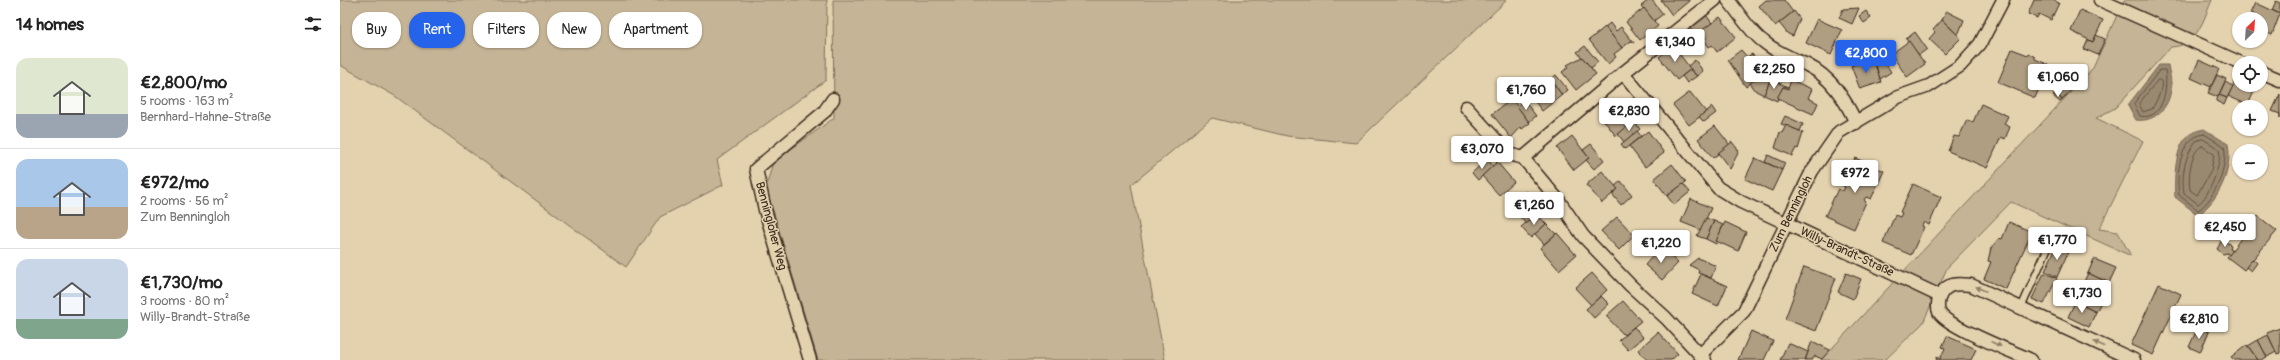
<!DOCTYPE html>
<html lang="en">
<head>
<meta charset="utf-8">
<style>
  :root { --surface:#fff; --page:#f2f2f2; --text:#222; --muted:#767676; --line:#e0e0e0; --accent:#2563eb }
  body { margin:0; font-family:Pangolin,sans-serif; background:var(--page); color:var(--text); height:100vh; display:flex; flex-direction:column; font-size:15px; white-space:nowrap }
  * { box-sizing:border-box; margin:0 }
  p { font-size:13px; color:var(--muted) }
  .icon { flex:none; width:22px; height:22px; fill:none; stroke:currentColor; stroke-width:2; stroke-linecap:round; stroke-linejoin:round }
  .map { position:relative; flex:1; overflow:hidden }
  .details { display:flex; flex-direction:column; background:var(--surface); width:340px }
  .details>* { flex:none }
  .banner { position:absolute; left:12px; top:12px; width:380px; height:36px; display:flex; gap:8px }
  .needle { width:26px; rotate:25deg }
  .controls { position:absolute; left:1892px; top:12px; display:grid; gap:8px }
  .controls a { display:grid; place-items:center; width:36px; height:36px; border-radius:50%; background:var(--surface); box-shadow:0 1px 3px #0004; font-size:20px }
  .price { position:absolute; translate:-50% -34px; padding:0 9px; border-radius:4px; background:#fff; color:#222; font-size:13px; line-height:26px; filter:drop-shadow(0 1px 2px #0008) }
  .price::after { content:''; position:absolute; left:50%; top:24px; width:12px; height:9px; margin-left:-6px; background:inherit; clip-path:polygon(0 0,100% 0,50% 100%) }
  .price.active { background:var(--accent); color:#fff }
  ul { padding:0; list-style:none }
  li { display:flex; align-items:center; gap:12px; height:100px; padding:0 16px }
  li+li { border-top:1px solid var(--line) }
  li span { display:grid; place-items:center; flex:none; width:112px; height:80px; border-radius:12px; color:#555 }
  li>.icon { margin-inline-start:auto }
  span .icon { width:48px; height:48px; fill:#fffc; stroke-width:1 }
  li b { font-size:17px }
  h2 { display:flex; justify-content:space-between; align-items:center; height:48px; padding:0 16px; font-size:17px }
  .pill { padding:0 14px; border-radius:16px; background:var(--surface); box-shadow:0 1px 3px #0004; font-size:14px; line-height:36px }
  .pill.active { background:var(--accent); color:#fff }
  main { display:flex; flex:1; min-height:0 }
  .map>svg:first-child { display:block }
</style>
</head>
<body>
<main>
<section class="details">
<h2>14 homes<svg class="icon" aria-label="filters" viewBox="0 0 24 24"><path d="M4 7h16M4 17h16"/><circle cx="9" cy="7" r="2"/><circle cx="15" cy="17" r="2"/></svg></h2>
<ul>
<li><span style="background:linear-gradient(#dfe7d0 70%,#9aa5b1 0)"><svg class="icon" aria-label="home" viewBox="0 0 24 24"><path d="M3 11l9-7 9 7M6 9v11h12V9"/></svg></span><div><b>€2,800/mo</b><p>5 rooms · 163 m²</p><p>Bernhard-Hahne-Straße</p></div></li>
<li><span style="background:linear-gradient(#a9c7e8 60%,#b9a48a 0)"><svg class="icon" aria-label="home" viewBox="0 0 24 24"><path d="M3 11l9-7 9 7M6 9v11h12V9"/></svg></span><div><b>€972/mo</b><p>2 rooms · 56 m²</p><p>Zum Benningloh</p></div></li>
<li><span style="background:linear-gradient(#c9d6e8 75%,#7fa58c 0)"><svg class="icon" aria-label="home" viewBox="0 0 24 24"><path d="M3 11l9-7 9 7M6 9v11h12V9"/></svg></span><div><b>€1,730/mo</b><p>3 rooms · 80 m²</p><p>Willy-Brandt-Straße</p></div></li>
</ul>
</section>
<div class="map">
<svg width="1940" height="360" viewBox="0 0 1940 360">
  <rect width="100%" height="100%" fill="#e4d2af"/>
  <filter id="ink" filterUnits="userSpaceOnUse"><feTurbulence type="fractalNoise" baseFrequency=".025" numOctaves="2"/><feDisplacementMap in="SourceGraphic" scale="8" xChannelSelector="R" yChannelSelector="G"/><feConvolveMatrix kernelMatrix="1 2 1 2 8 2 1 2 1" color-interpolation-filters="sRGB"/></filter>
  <g filter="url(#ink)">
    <!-- green -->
    <g fill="#c5b495" stroke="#806f5a">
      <polygon points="0,0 487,0 486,80 377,160 383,185 320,217 286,267 55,96 0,65"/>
      <polygon points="493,0 1167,0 1016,143 947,136 872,118 791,185 825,360 478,360 426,187 433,162 494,118"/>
      <path d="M1784,0h88c-9,21 -15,46 -41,47l-56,61 -19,10 47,23 -44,88 19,3 13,24 -120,-54 -64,66 -24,55 -38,37h-64l272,-292z"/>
    </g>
    <!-- water -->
    <g fill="#9a8971" stroke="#746350">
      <path d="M1819,65h9c1,7 3,13 3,19 1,20 -14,39 -35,36l-8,-15z"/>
      <path d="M1864,129l24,15c5,25 -9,56 -30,71l-23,-18c-1,-16 -1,-55 17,-64 3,-2 8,-3 12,-4z"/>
    </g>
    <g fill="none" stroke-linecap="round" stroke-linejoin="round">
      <!-- shore -->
      <g stroke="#61503f" stroke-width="1">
        <path d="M1820,70h5c3,17 -1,51 -25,46l-6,-12z"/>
        <path d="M1818,80h3c2,10 -4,20 -9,29l-9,3 -4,-8z"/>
        <path d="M1864,134l20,12c5,17 -10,56 -26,64l-19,-15c-3,-20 0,-58 25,-61z"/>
        <path d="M1863,139l16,10c4,12 -10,49 -21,55l-14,-11c-3,-18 1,-38 12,-52z"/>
        <path d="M1862,146l12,8 -3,17 -14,24 -7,-5c-2,-12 0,-39 12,-44z"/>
      </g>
    </g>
    <!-- building -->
    <g fill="#b09e82" stroke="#3b2a1e">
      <polygon points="1309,0 1312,0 1323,14 1314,21 1301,6"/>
      <polygon points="1321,0 1349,0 1349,1 1332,15"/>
      <polygon points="1426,0 1444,0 1453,12 1435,26 1419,6"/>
      <polygon points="1694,0 1713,0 1719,3 1711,20 1699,14 1697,18 1688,14"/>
      <polygon points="1936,1 1940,3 1940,14 1932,10"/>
      <polygon points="1916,3 1940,14 1932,35 1923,31 1921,33 1921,19 1912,19 1914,14 1911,13"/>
      <polygon points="1304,8 1318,26 1300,40 1286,22"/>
      <polygon points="1519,8 1512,24 1499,18 1503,9"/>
      <polygon points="1740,10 1763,20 1753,42 1731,31"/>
      <polygon points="1454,11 1460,19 1453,36 1448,34 1439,23"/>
      <polygon points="1526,11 1531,18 1524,23 1519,16"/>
      <polygon points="1606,11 1624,20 1618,35 1602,20"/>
      <polygon points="1366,15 1372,23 1356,36 1350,28"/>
      <polygon points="1380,17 1396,37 1377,52 1372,45 1369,47 1364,40 1366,38 1361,31"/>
      <polygon points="1477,19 1502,30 1491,55 1466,43"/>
      <polygon points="1602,20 1621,38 1605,54 1589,39 1595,32 1593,30"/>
      <polygon points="1270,23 1276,31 1281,27 1294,43 1291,41 1282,48 1265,27"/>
      <polygon points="1265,27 1282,48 1274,54 1276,57 1268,64 1249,40"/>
      <polygon points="1575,32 1587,49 1579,55 1566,39"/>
      <polygon points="1756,35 1765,39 1758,55 1744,49 1748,40 1753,42"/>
      <polygon points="1569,41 1585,64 1567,77 1551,54"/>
      <polygon points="1245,46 1258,62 1251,68 1237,52"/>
      <polygon points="1333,46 1351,69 1337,80 1319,57"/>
      <polygon points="1672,49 1688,55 1688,53 1695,57 1695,59 1709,65 1695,98 1658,82"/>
      <polygon points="1401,50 1407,57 1412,54 1426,71 1406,87 1388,60"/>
      <polygon points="1540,55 1551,72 1540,79 1534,59"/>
      <polygon points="1242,57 1256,74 1236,90 1222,72 1229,67 1227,65"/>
      <polygon points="1533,58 1541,82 1520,89 1511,66"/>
      <polygon points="1355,60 1363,71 1357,76 1348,66"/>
      <polygon points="1859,60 1879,69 1871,87 1851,78"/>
      <polygon points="1350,70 1357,76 1347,83 1342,76"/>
      <polygon points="1424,73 1432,76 1424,95 1416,91 1410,83"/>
      <polygon points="1216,75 1228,90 1222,95 1210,79"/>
      <polygon points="1877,75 1886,79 1878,97 1868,93"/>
      <polygon points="1898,75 1899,85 1917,85 1908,105 1888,96"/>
      <polygon points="1432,76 1432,80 1448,87 1443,87 1437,101 1424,95"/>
      <polygon points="1210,79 1222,95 1202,111 1190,95 1197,89 1195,87 1199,82 1203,85"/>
      <polygon points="1451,80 1472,89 1468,98 1478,103 1473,114 1437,98 1443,87 1448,89"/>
      <polygon points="1727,81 1734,87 1722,100 1716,93"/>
      <polygon points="1885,82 1893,86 1887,98 1879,95"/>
      <polygon points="1350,92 1366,112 1349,125 1333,105"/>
      <polygon points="1716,93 1722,100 1720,102 1713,96"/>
      <polygon points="1940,94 1940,118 1940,114 1932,111"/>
      <polygon points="1879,95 1887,98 1884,105 1876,101"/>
      <polygon points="1172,99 1190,123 1182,129 1181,127 1171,138 1152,114"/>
      <polygon points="1184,100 1196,116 1189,122 1177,106"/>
      <polygon points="1641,104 1668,116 1664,124 1670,127 1665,139 1661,137 1647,168 1608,151 1614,136 1619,137 1627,120 1633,122"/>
      <polygon points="1279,105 1283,111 1285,110 1293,123 1276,136 1262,118"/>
      <polygon points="1372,107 1376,113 1364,122 1359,117"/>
      <polygon points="1445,116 1463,124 1460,131 1441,124"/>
      <polygon points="1294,121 1300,129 1284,142 1278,134"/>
      <polygon points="1446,125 1463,133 1458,149 1456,148 1452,156 1435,148 1440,132 1442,133"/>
      <polygon points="1375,126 1390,145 1373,158 1358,139"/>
      <polygon points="1297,131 1301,136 1285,149 1281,144"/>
      <polygon points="1308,131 1324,153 1305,167 1289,146"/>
      <polygon points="1232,136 1249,158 1234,170 1217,148"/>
      <polygon points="1392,142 1399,151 1390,169 1378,153"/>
      <polygon points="1251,144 1264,160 1254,169 1246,160 1249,158 1243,150"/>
      <polygon points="1428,155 1445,163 1442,170 1425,162"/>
      <polygon points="1415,158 1442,170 1432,191 1405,179"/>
      <polygon points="1515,158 1544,171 1531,199 1526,197 1524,200 1526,202 1514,229 1485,216 1498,189 1503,191 1505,187 1503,186"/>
      <polygon points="1147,159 1153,166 1138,180 1132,173"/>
      <polygon points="1157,162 1174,182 1159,195 1142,176"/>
      <polygon points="1332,164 1346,182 1327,196 1314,179"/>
      <polygon points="1262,171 1278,189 1262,203 1246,185"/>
      <polygon points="1281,181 1292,195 1281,205 1272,194 1278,189 1275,186"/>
      <polygon points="1343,184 1350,192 1334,205 1327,196"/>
      <polygon points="1573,184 1601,197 1589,225 1584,222 1582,226 1584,227 1571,255 1543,243 1555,215 1560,217 1562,213 1560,212"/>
      <polygon points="1186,191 1202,210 1186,224 1170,206"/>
      <polygon points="1351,199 1371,208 1361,230 1341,222"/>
      <polygon points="1197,214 1206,224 1191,238 1181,227"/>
      <polygon points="1918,216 1937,231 1904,270 1887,257"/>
      <polygon points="1277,217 1294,235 1279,250 1261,231"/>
      <polygon points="1366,218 1374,221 1366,239 1357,236"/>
      <polygon points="1374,221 1383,225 1376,244 1366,239"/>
      <polygon points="1385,222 1406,232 1398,251 1376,241"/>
      <polygon points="1669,222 1692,232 1666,289 1644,279 1651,262 1648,261 1651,248 1659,238 1662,239"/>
      <polygon points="1206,224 1216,234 1204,244 1195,234"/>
      <polygon points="1217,233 1236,255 1219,270 1200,248"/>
      <polygon points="1882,240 1891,245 1890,248 1893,250 1889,255 1887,253 1883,254 1877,249"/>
      <polygon points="1717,245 1729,250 1717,277 1705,271"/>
      <polygon points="1321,247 1338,263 1322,280 1305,265"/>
      <polygon points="1358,258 1376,266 1371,278 1358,273 1359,270 1349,265"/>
      <polygon points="1754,259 1776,268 1769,283 1748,273"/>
      <polygon points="1913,259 1917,263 1911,271 1906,267"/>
      <polygon points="1464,267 1496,278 1476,331 1445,319"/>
      <polygon points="1252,273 1267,290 1251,305 1235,288"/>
      <polygon points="1506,273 1521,279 1513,299 1498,292"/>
      <polygon points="1704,273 1717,278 1704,304 1692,299"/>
      <polygon points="1748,273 1769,283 1763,298 1741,288"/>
      <polygon points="1361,274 1387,286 1378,306 1352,294"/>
      <polygon points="1819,284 1841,294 1813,355 1791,345"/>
      <polygon points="1741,288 1763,298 1756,312 1735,302"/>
      <polygon points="1261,296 1269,304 1254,318 1246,309"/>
      <polygon points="1283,301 1301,321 1284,335 1266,316"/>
      <polygon points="1735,302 1756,312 1749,327 1728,317"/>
      <polygon points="1861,321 1871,326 1869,332 1858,327"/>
      <polygon points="1294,327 1303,337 1288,350 1279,340"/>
      <polygon points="1858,327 1869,332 1860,352 1849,347"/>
      <polygon points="1940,328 1940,353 1937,354 1927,333"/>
      <polygon points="1411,331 1433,341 1424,360 1398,360"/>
      <polygon points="1318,332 1338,354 1331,360 1307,360 1298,350"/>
      <polygon points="1928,335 1936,352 1927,357 1918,340"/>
      <polygon points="1607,336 1636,349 1631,360 1596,360 1597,357 1600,359 1605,348 1602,347"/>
      <polygon points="1918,340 1927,357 1921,360 1918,360 1908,346"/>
      <polygon points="1472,341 1490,350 1482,359 1475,356 1472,360 1465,360"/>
      <polygon points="1448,343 1468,352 1465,360 1440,360"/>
      <polygon points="1907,345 1918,360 1894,360 1891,357"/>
    </g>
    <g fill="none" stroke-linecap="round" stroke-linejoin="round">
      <defs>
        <polyline id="lane" points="1681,308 1709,245"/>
        <g id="street">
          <path d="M1388,0c11,13 22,32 36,42 13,11 28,16 43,23 24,12 38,34 49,58"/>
          <polyline points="1760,0 1901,63"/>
          <polyline points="1921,72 1940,80"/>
          <polyline points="1283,73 1378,188 1401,202 1600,296"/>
          <polyline points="1126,107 1169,154 1183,158 1219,201 1243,236 1290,285 1326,318 1365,360"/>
          <polyline points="1183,158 1283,73 1375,0"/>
          <polyline points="1360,355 1404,311 1472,171 1499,132 1558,97 1589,86 1620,66 1640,44 1663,0"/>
          <polyline points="470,360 425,210 416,169 484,112 493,99"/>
          <path d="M1691,360c-17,-8 -86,-34 -92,-48 -2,-5 -1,-14 2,-18 7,-12 18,-10 30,-9l163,75"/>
        </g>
      </defs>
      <!-- lane casing -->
      <use href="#lane" stroke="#3b2a1e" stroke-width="9"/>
      <!-- street casing -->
      <use href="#street" stroke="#3b2a1e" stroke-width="15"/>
      <!-- lane -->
      <use href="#lane" stroke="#e4d2af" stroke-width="6"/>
      <!-- street -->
      <use href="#street" stroke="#e4d2af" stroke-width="12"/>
    </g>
    <!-- one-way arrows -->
    <defs><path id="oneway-solid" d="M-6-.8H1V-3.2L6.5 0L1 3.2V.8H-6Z"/></defs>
    <g fill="#907e66">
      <use href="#oneway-solid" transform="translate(1641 289) rotate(-155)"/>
      <use href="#oneway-solid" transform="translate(1656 344) rotate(24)"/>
      <use href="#oneway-solid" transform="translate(1759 344) rotate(-155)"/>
    </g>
  </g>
  <g text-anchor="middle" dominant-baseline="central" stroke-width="3" stroke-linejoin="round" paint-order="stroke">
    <!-- street labels -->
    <g font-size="12" fill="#3b2a1e" stroke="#e4d2af">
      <text transform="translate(1451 214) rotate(-64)">Zum Benningloh</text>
      <text transform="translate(431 226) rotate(75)">Benningloher Weg</text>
      <text transform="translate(1507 252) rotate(25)">Willy-Brandt-Straße</text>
    </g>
  </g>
</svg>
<div class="controls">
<a><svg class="needle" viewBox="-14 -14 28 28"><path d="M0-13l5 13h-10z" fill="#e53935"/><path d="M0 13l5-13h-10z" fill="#767676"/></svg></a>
<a><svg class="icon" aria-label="locate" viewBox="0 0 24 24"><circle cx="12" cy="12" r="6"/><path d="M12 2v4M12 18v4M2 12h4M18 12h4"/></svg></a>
<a>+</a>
<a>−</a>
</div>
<b class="price" style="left:1335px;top:63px">€1,340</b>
<b class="price active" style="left:1526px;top:74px">€2,800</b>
<b class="price" style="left:1434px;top:90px">€2,250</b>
<b class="price" style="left:1718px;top:98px">€1,060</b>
<b class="price" style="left:1186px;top:111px">€1,760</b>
<b class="price" style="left:1289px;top:132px">€2,830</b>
<b class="price" style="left:1142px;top:170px">€3,070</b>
<b class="price" style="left:1515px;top:194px">€972</b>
<b class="price" style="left:1194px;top:226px">€1,260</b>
<b class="price" style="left:1885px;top:248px">€2,450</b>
<b class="price" style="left:1717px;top:261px">€1,770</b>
<b class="price" style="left:1321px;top:264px">€1,220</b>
<b class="price" style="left:1742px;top:314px">€1,730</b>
<b class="price" style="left:1859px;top:340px">€2,810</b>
<div class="banner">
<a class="pill">Buy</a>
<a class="pill active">Rent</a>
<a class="pill">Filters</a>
<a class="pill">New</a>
<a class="pill">Apartment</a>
</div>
</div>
</main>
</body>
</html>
